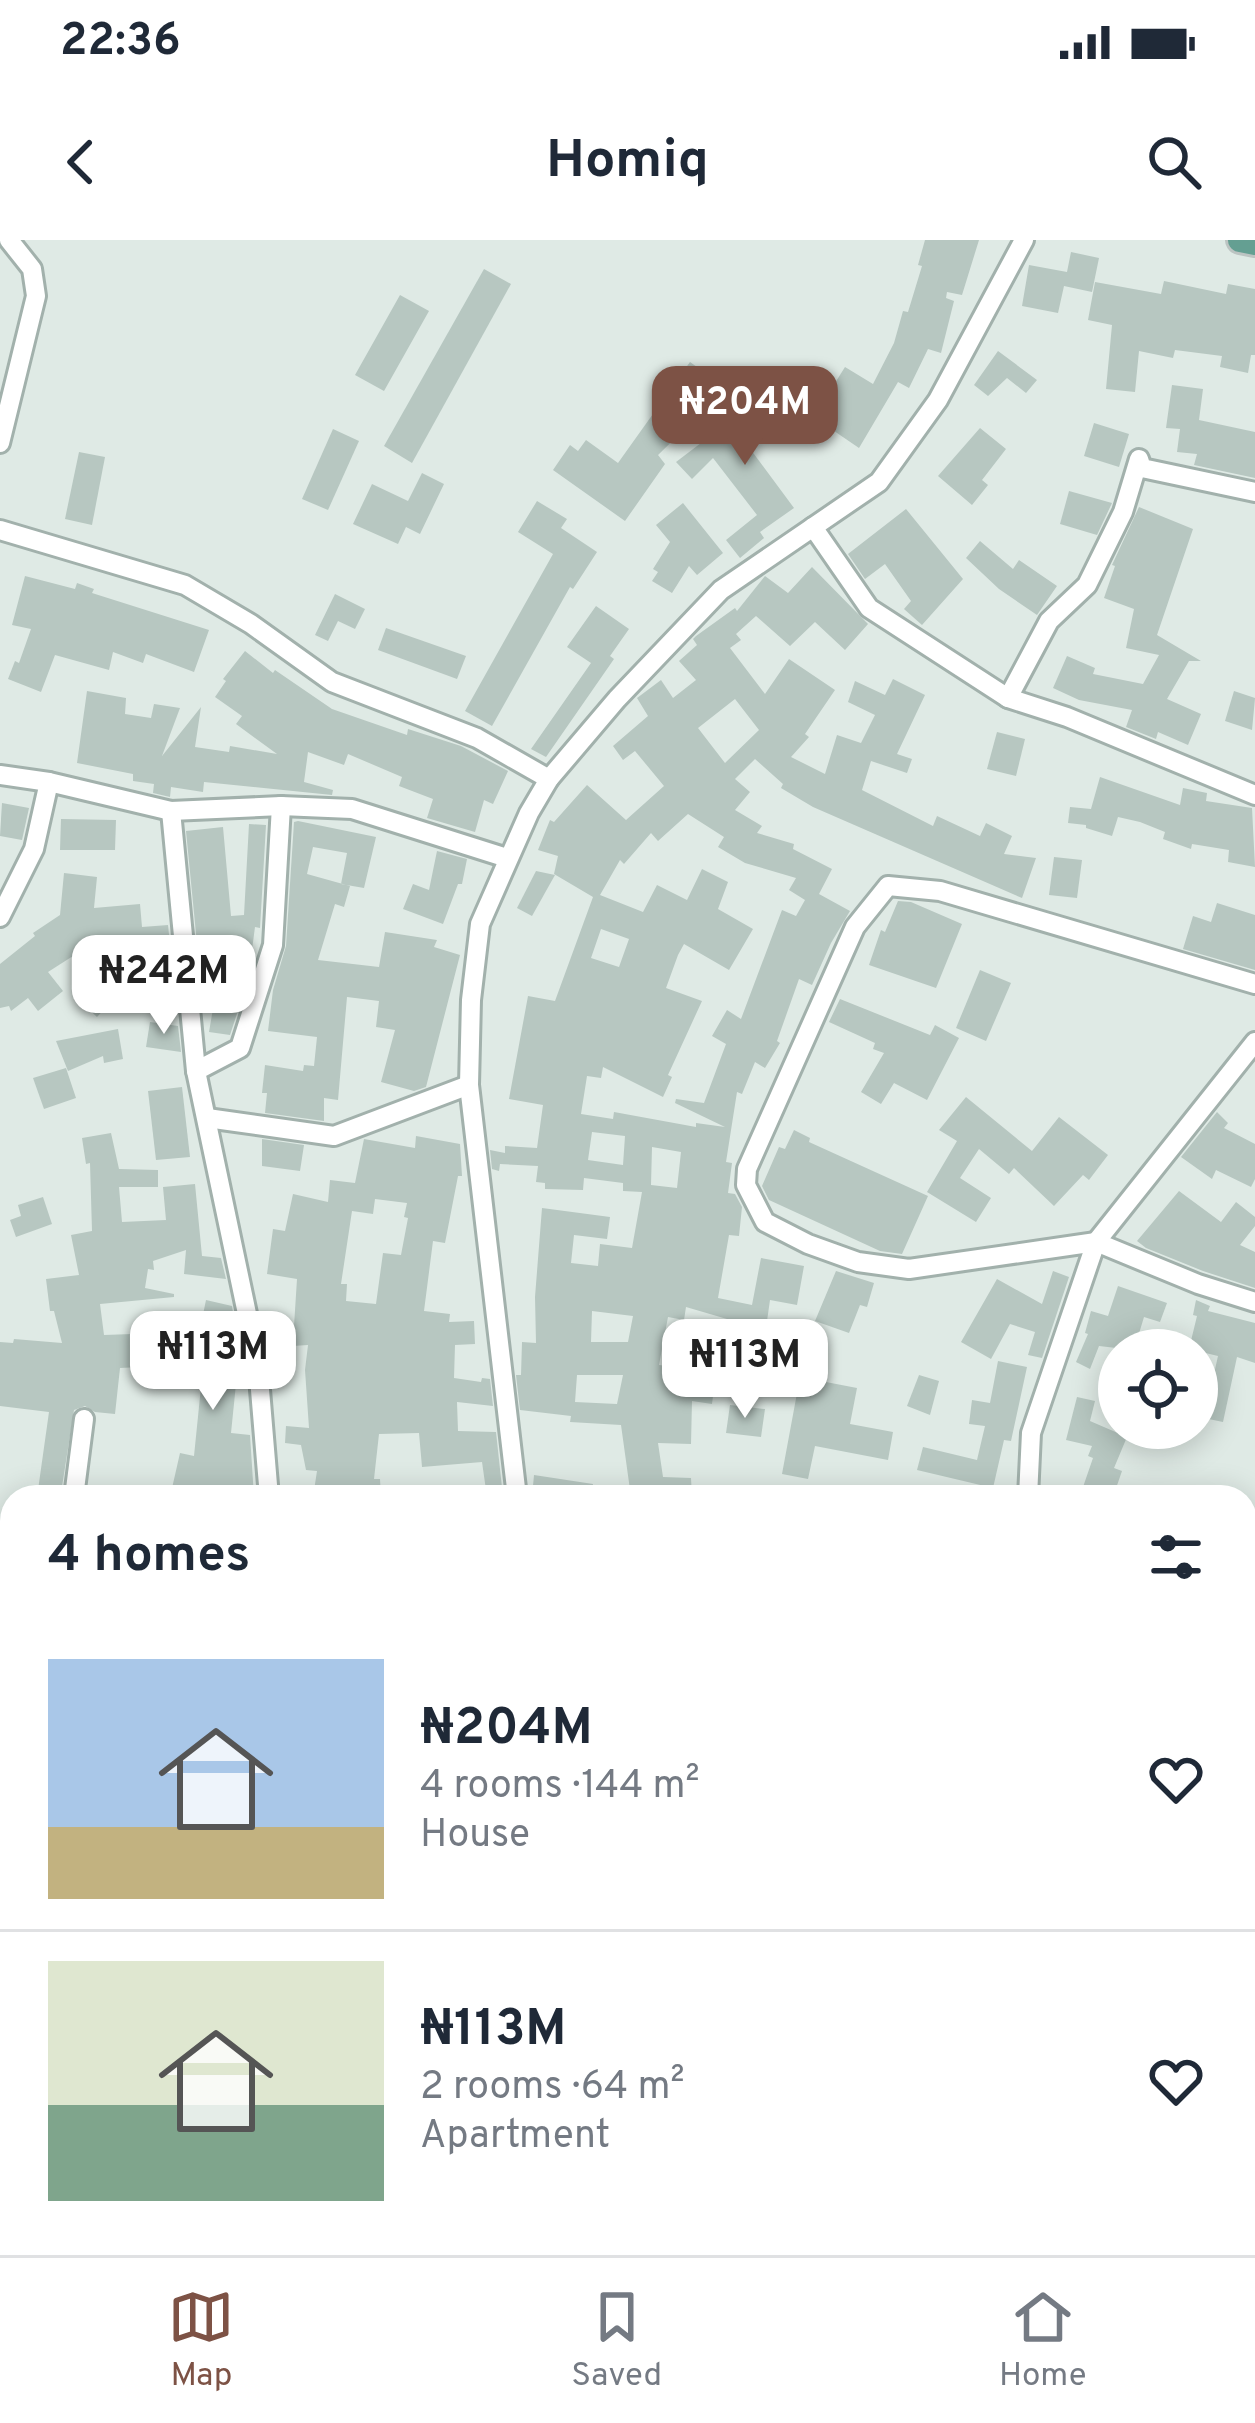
<!DOCTYPE html>
<html lang="en">
<head>
<meta charset="utf-8">
<style>
  :root { --surface:#fff; --page:#f2f2f3; --text:#1f2937; --muted:#747a83; --line:#e0e1e3; --accent:#7d5245 }
  body { margin:0; font-family:Overpass,sans-serif; background:var(--page); color:var(--text); height:100vh; display:flex; flex-direction:column; font-size:45px; white-space:nowrap }
  * { box-sizing:border-box; margin:0 }
  p { font-size:39px; color:var(--muted) }
  .icon { flex:none; width:66px; height:66px; fill:none; stroke:currentColor; stroke-width:2; stroke-linecap:round; stroke-linejoin:round }
  .map { position:relative; flex:1; overflow:hidden }
  .sheet { position:absolute; left:0px; top:1245px; width:1257px; height:771px; display:flex; flex-direction:column; background:var(--surface); border-radius:36px 36px 0 0; box-shadow:0 6px 30px #0003 }
  .sheet>* { flex:none }
  .tools { position:absolute; left:1098px; top:1089px; display:grid; gap:24px }
  .tools a { display:grid; place-items:center; width:120px; height:120px; border-radius:50%; background:var(--surface); box-shadow:0 6px 30px #0003; font-size:60px }
  .price { position:absolute; translate:-50% -102px; padding:0 27px; border-radius:24px; background:#fff; color:#222; font-size:39px; line-height:78px; filter:drop-shadow(0 3px 6px #0008) }
  .price::after { content:''; position:absolute; left:50%; top:72px; width:36px; height:27px; margin-left:-18px; background:inherit; clip-path:polygon(0 0,100% 0,50% 100%) }
  .price.current { background:var(--accent); color:#fff }
  ul { padding:0; list-style:none }
  li { display:flex; align-items:center; gap:36px; height:300px; padding:0 48px }
  li+li { border-top:3px solid var(--line) }
  li span { display:grid; place-items:center; flex:none; width:336px; height:240px; border-radius:0px; color:#555 }
  li>.icon { margin-inline-start:auto }
  span .icon { width:144px; height:144px; fill:#fffc; stroke-width:1 }
  li b { font-size:51px }
  h2 { display:flex; justify-content:space-between; align-items:center; height:144px; padding:0 48px; font-size:51px }
  .status { display:flex; justify-content:space-between; align-items:center; height:84px; padding:0 60px; background:var(--surface); direction:ltr }
  .status svg { height:33px; fill:currentColor }
  header { display:flex; justify-content:space-between; align-items:center; height:156px; padding:0 48px; background:var(--surface); font-size:54px; font-weight:700 }
  .menu { display:flex; justify-content:space-around; align-items:center; height:168px; border-top:3px solid var(--line); background:var(--surface); font-size:33px; color:var(--muted) }
  .menu a { display:grid; justify-items:center; gap:6px }
  .menu .current { color:var(--accent) }
  .map>svg:first-child { display:block }
</style>
</head>
<body>
<div class="status"><b>22:36</b><svg viewBox="0 0 49 12"><path d="M0 12V9h3v3zM5 12V6h3v6zM10 12V3h3v9zM15 12V0h3v12zM26 1h20v11H26zM47 4h2v5h-2z"/></svg></div>
<header><svg class="icon" aria-label="back" viewBox="0 0 24 24"><path d="M15 5l-7 7 7 7"/></svg>Homiq<svg class="icon" aria-label="search" viewBox="0 0 24 24"><circle cx="10" cy="10" r="6"/><path d="M15 15l6 6"/></svg></header>
<div class="map">
<svg width="1255" height="2015" viewBox="0 0 1255 2015">
  <rect width="100%" height="100%" fill="#dfeae5"/>
  <!-- building -->
  <g fill="#b7c7c1" fill-rule="evenodd">
    <polygon points="925,0 979,0 962,55 947,52 946,58 954,61 941,113 928,109 909,148 898,142 859,208 818,180 835,154 830,151 845,127 873,144 894,103 903,71 908,72 922,26 918,25"/>
    <polygon points="1071,12 1099,18 1092,52 1064,46 1058,73 1022,66 1029,25 1067,32"/>
    <polygon points="484,29 511,44 412,223 384,206"/>
    <polygon points="1164,41 1226,54 1228,44 1255,49 1255,115 1251,115 1248,133 1220,127 1222,116 1175,110 1173,118 1139,111 1135,152 1106,149 1112,85 1088,80 1095,42 1161,54"/>
    <polygon points="400,55 429,71 384,151 355,135"/>
    <polygon points="998,111 1037,140 1026,153 1007,138 988,156 974,145"/>
    <polygon points="690,122 722,145 702,172 658,215 665,224 625,281 553,230 570,205 578,211 586,200 618,223"/>
    <polygon points="1172,145 1203,149 1199,180 1255,192 1255,238 1194,225 1197,214 1177,212 1180,189 1166,188"/>
    <polygon points="768,152 787,178 748,206 794,268 760,292 764,298 740,318 726,300 757,275 713,218 692,239 676,222"/>
    <polygon points="1094,183 1129,194 1119,227 1084,216"/>
    <polygon points="980,188 1006,209 982,240 988,245 972,265 938,236"/>
    <polygon points="333,189 359,201 328,270 302,259"/>
    <polygon points="79,212 105,217 92,285 65,279"/>
    <polygon points="422,233 444,244 420,294 406,287 398,304 353,284 372,244 408,261"/>
    <polygon points="1069,251 1112,263 1097,295 1060,284"/>
    <polygon points="537,261 567,279 561,288 597,312 573,349 570,347 492,486 465,471 553,314 518,292"/>
    <polygon points="683,263 723,313 697,335 689,326 672,353 652,341 658,332 653,329 670,302 656,285"/>
    <polygon points="1139,267 1193,289 1157,395 1201,421 1189,421 1167,459 1201,474 1188,505 1158,492 1156,499 1126,487 1132,470 1079,460 1053,448 1067,416 1095,428 1093,434 1143,444 1159,415 1126,408 1134,369 1104,358 1115,326 1112,325"/>
    <polygon points="906,269 963,339 922,385 904,369 911,361 885,324 865,339 848,314"/>
    <polygon points="980,301 1013,329 1019,320 1057,346 1037,375 999,349 966,318"/>
    <path d="M812,327l56,57 -23,26 -30,-28 -25,24 -34,-30 -20,18 5,6 -11,8 35,46 24,-35 46,31 -30,44 4,3 -18,20 34,17 12,-39 24,8 14,-28 -27,-13 7,-21 30,14 8,-16 32,16 -28,59 15,5 -5,14 -36,-12 -9,29 71,36 4,-10 43,20 6,-13 26,13 -8,18 32,4 -14,40 -209,-91 -32,-19 2,-4 -28,-25 -20,20 15,13 -15,18 27,16 -5,7 37,11 -1,5 39,20 -13,25 31,17 -19,32 -19,42 -13,-6 -22,62 3,2 -15,25 -10,-6 -13,32 -5,-2 -11,70 6,1 -4,30 7,1 7,13 -3,29 -10,-1 -11,63 34,7 9,-47 43,8 -7,39 -27,-5 -10,70 -27,-6 7,-37 -14,-3 1,-5 -41,-12 -2,13 -16,-3 -9,48 57,7 -4,32 -20,-3 -1,43 -33,-1 5,34 28,1 1,19h-61l-10,-72 -51,-3 1,-6 -51,-6 -4,-35h5l1,-33 14,1 -1,-46 7,-89 68,9 -3,22 -33,-4 -3,28 27,3 2,-22 32,4 10,-56 -19,-1v-8l-39,-5 -1,12 -38,-1v-6l-9,-1 2,-16 -38,-2 -1,7 -7,-2 -2,-19 15,3v-7l32,2 6,-43 -34,-6 19,-103 27,5 38,-104 -39,-23 4,-18 -20,-6 12,-30 4,2 33,-37 39,35 38,-34 -29,-35 -12,9 -10,-14 35,-30 -11,-18 24,-18 12,18 23,-18 -17,-19 18,-16 -4,-6 3,-3 39,-28 2,3 28,-35 23,17zM735,459l24,31 -34,33 -27,-35zM688,574l36,23 -6,10 27,16 51,15 -7,12 16,10 -9,16 -14,-6 -41,109 -14,-9 -15,26 14,8 -22,59 -28,-4 -1,4 50,24 -29,-4v4l-82,-15 -1,7 -32,-5 6,-38 14,2 2,-11 60,30 9,-20 -4,-2 34,-74 -36,-13 12,-33 6,-11 45,26 24,-41 -35,-20 10,-27 -26,-13 -15,31 -30,-15 -14,27 -43,-17 20,-35 4,4 27,-31 7,8zM601,689l28,10 -10,28 -28,-9zM592,892l33,4 -2,29 -35,-5zM652,907l29,5 -4,36 -26,-3zM592,1071l41,5 -5,26h-37zM577,1135h46l-6,29 -42,-2z"/>
    <polygon points="25,336 75,349 77,343 94,349 92,353 209,390 194,432 146,414 143,423 113,412 109,430 55,415 41,452 8,439 15,421 19,423 31,389 12,385"/>
    <polygon points="335,354 365,369 355,389 338,381 328,401 315,395"/>
    <polygon points="596,366 629,389 610,416 614,419 546,517 531,509 591,423 567,407"/>
    <polygon points="386,388 466,416 457,439 378,410"/>
    <polygon points="245,411 273,433 275,430 332,469 407,495 408,489 461,506 508,531 493,564 484,560 475,592 427,578 433,559 399,546 402,537 348,514 344,525 308,512 304,542 333,550 332,555 204,542 203,552 171,547 170,557 153,553 154,544 133,541 133,534 77,523 87,451 126,458 125,474 151,478 154,464 180,468 162,516 201,467 195,507 229,512 230,506 277,514 236,484 242,476 215,457 226,441 223,439"/>
    <polygon points="1234,451 1255,458 1252,490 1225,481"/>
    <polygon points="997,492 1025,499 1016,536 987,529"/>
    <polygon points="1100,537 1180,565 1183,548 1207,553 1206,561 1252,568 1255,627 1228,622 1229,610 1192,604 1191,609 1163,599 1165,592 1140,582 1118,577 1112,596 1086,588 1086,585 1068,583 1070,567 1091,569"/>
    <polygon points="2,563 29,568 22,600 0,596"/>
    <polygon points="61,579 116,580 115,610 60,610"/>
    <polygon points="298,581 376,597 364,648 341,644 347,613 313,607 307,634 350,646 344,667 335,664 318,720 379,727 385,692 437,700 434,707 460,715 426,847 414,851 381,842 395,790 376,787 379,761 347,757 338,860 324,858 324,881 265,873 267,853 262,853 265,825 303,831 304,825 314,826 317,797 268,791 273,750 286,706 294,582"/>
    <polygon points="249,584 266,585 260,688 255,687 248,740 230,795 209,792 222,716 198,714 186,591 223,587 231,676 244,675"/>
    <polygon points="437,611 467,619 462,644 458,644 443,684 403,669 413,644 429,650"/>
    <polygon points="1054,617 1082,620 1077,658 1049,655"/>
    <polygon points="536,631 555,635 532,676 517,668"/>
    <polygon points="64,633 97,637 94,668 140,664 142,687 168,685 172,723 124,726 123,748 92,747 109,764 97,777 75,756 96,735 98,700 48,732 63,751 38,771 28,758 11,771 9,766 0,768 0,724 35,696 33,693 60,675"/>
    <polygon points="898,661 911,662 962,684 936,748 869,725 881,690 885,692"/>
    <polygon points="1217,663 1255,675 1255,730 1183,709 1193,676 1211,682"/>
    <polygon points="980,730 1011,743 986,801 956,788"/>
    <polygon points="840,759 930,795 935,785 959,798 927,860 894,843 881,864 861,852 884,813 873,809 875,803 829,782"/>
    <polygon points="150,782 178,786 181,812 146,807"/>
    <polygon points="118,789 123,819 104,823 103,816 68,831 56,801"/>
    <polygon points="66,828 76,858 44,869 33,838"/>
    <polygon points="182,847 190,917 156,920 148,851"/>
    <polygon points="966,857 1032,911 1059,877 1108,915 1089,940 1083,935 1054,966 1014,928 1009,934 979,909 960,938 991,958 976,982 927,952 957,901 939,890"/>
    <polygon points="1217,872 1228,883 1224,888 1255,904 1255,939 1251,947 1216,930 1212,939 1181,917"/>
    <polygon points="794,890 810,898 809,902 928,956 902,1014 880,1011 769,960 762,946 779,907 785,909"/>
    <polygon points="111,893 119,929 158,930 158,947 119,947 122,982 166,980 163,947 195,944 202,1016 221,1018 226,1039 184,1034 186,1010 153,1021 154,1030 148,1029 145,1048 174,1054 174,1057 100,1064 104,1095 160,1093 163,1126 120,1128 115,1174 95,1172 85,1166 74,1170 61,1253 38,1250 49,1172 0,1166 0,1102 13,1103 14,1099 62,1103 54,1071 50,1071 46,1039 79,1035 71,995 92,991 90,923 86,924 82,898"/>
    <path d="M416,896l44,8 2,32h-4l-13,67 -12,-2 -9,70 26,3 -1,8 25,-1 1,23 -20,1 -1,33 27,4 1,-4 8,1 3,27 -36,-4 1,29 38,1 7,65h-16l-5,-35 -60,5 -3,-34 -40,1 -5,45h6l1,18h-68l4,-26 -11,-1 -5,-25 -16,-2 1,-17 23,2 -4,-58 3,-25 -31,2 -2,-19 19,-2 3,-47 -30,-5 6,-45 12,2 8,-37 35,8 2,-22 25,3 9,-44 51,9zM375,959l32,4 -3,14 4,1 -7,37 -18,-2 -7,51 -30,-3 1,-17h-6l11,-73 21,3z"/>
    <polygon points="262,899 304,905 300,931 262,926"/>
    <polygon points="1179,951 1221,982 1236,962 1255,977 1255,986 1240,1005 1255,1012 1255,1048 1203,1031 1146,1008 1137,1001"/>
    <polygon points="43,957 52,984 16,997 10,980 21,976 18,965"/>
    <polygon points="836,1031 874,1043 867,1067 860,1065 849,1093 815,1081"/>
    <polygon points="1053,1031 1069,1037 1042,1118 1028,1115 1035,1092 1010,1084 991,1119 961,1102 997,1039 1042,1064"/>
    <polygon points="1118,1046 1167,1063 1160,1082 1144,1077 1134,1110 1099,1106 1090,1129 1076,1122 1088,1094 1085,1093 1091,1071 1108,1076"/>
    <polygon points="206,1060 232,1066 234,1079 228,1110 236,1111 233,1144 236,1144 231,1193 250,1195 254,1257 170,1257 180,1213 194,1216 202,1137 196,1136 196,1129 168,1126 174,1091 199,1094"/>
    <polygon points="1196,1060 1210,1066 1208,1071 1255,1083 1255,1123 1237,1117 1223,1182 1204,1178 1218,1116 1189,1109 1197,1076 1193,1075"/>
    <polygon points="998,1121 1027,1127 1011,1201 1004,1200 993,1248 917,1230 923,1207 977,1220 985,1186 969,1184 972,1160 990,1163"/>
    <polygon points="919,1135 939,1141 930,1175 907,1166"/>
    <polygon points="800,1137 857,1148 850,1184 893,1192 888,1220 815,1206 808,1239 782,1234"/>
    <polygon points="1077,1157 1095,1161 1090,1181 1127,1197 1114,1228 1122,1231 1113,1257 1083,1247 1093,1218 1088,1216 1092,1206 1066,1200"/>
    <polygon points="730,1165 765,1169 761,1197 726,1193"/>
    <polygon points="534,1235 593,1244 591,1257 532,1257"/>
  </g>
  <g fill="none" stroke-linecap="round" stroke-linejoin="round">
    <defs>
      <g id="minor">
        <polyline points="0,203 36,56 32,29 9,0"/>
        <polyline points="813,287 869,368 1008,458 1067,477 1255,555"/>
        <polyline points="0,290 185,345 251,384 332,442 477,498 549,539"/>
        <polyline points="1008,458 1049,381 1087,345 1123,272 1139,219 1142,228 1255,252"/>
        <polyline points="0,535 49,542 171,571 281,566 352,569 507,618"/>
        <polyline points="171,571 196,831 258,1126 269,1257"/>
        <polyline points="0,677 34,609 49,542"/>
        <polyline points="1255,744 940,651 888,646 855,687 747,929 746,945 765,982 808,1004 858,1022 909,1029 1096,1002 1198,1044 1255,1062"/>
        <polyline points="196,831 240,808 273,705 281,566"/>
        <polyline points="207,878 334,896 469,845"/>
        <polyline points="74,1257 84,1179"/>
        <polyline points="517,1257 469,845 471,760 480,684 529,573 549,539 617,459 721,350 879,242 938,160 1024,0"/>
        <polyline points="1028,1257 1031,1193 1096,1002 1255,802"/>
        <polyline points="1245,1366 1255,1366"/>
        <polyline points="0,1441 12,1427"/>
        <polyline points="0,1468 12,1464"/>
        <polyline points="0,1668 12,1668"/>
        <polyline points="1245,1738 1255,1737"/>
        <polyline points="0,1942 12,1930"/>
        <polyline points="1245,1989 1255,1988"/>
        <polyline points="837,2004 840,2015"/>
        <polyline points="1172,2004 1174,2015"/>
        <polyline points="473,2015 493,2004"/>
        <polyline points="1099,2015 1139,2004"/>
      </g>
      <polyline id="major" points="1240,0 1255,3"/>
    </defs>
    <!-- minor casing -->
    <use href="#minor" stroke="#a2b1ac" stroke-width="24"/>
    <!-- major casing -->
    <use href="#major" stroke="#bcc4c2" stroke-width="30"/>
    <!-- minor -->
    <use href="#minor" stroke="#fff" stroke-width="18"/>
    <!-- major -->
    <use href="#major" stroke="#649f92" stroke-width="24"/>
  </g>
</svg>
<div class="tools">
<a><svg class="icon" aria-label="locate" viewBox="0 0 24 24"><circle cx="12" cy="12" r="6"/><path d="M12 2v4M12 18v4M2 12h4M18 12h4"/></svg></a>
</div>
<b class="price current" style="left:745px;top:228px">₦204M</b>
<b class="price" style="left:164px;top:797px">₦242M</b>
<b class="price" style="left:213px;top:1173px">₦113M</b>
<b class="price" style="left:745px;top:1181px">₦113M</b>
<section class="sheet">
<h2>4 homes<svg class="icon" aria-label="filters" viewBox="0 0 24 24"><path d="M4 7h16M4 17h16"/><circle cx="9" cy="7" r="2"/><circle cx="15" cy="17" r="2"/></svg></h2>
<ul>
<li><span style="background:linear-gradient(#a9c7e8 70%,#c2b280 0)"><svg class="icon" aria-label="home" viewBox="0 0 24 24"><path d="M3 11l9-7 9 7M6 9v11h12V9"/></svg></span><div><b>₦204M</b><p>4 rooms · 144 m²</p><p>House</p></div><svg class="icon" aria-label="heart" viewBox="0 0 24 24"><path d="M12 20l-8-8c-3-5 5-10 8-4 3-6 11-1 8 4z"/></svg></li>
<li><span style="background:linear-gradient(#dfe7d0 60%,#7fa58c 0)"><svg class="icon" aria-label="home" viewBox="0 0 24 24"><path d="M3 11l9-7 9 7M6 9v11h12V9"/></svg></span><div><b>₦113M</b><p>2 rooms · 64 m²</p><p>Apartment</p></div><svg class="icon" aria-label="heart" viewBox="0 0 24 24"><path d="M12 20l-8-8c-3-5 5-10 8-4 3-6 11-1 8 4z"/></svg></li>
</ul>
</section>
</div>
<nav class="menu">
<a class="current"><svg class="icon" aria-label="map" viewBox="0 0 24 24"><path d="M3 6l6-2 6 2 6-2v14l-6 2-6-2-6 2zM9 4v14M15 6v14"/></svg>Map</a>
<a><svg class="icon" aria-label="saved" viewBox="0 0 24 24"><path d="M7 4h10v16l-5-4-5 4z"/></svg>Saved</a>
<a><svg class="icon" aria-label="home" viewBox="0 0 24 24"><path d="M3 11l9-7 9 7M6 9v11h12V9"/></svg>Home</a>
</nav>
</body>
</html>
